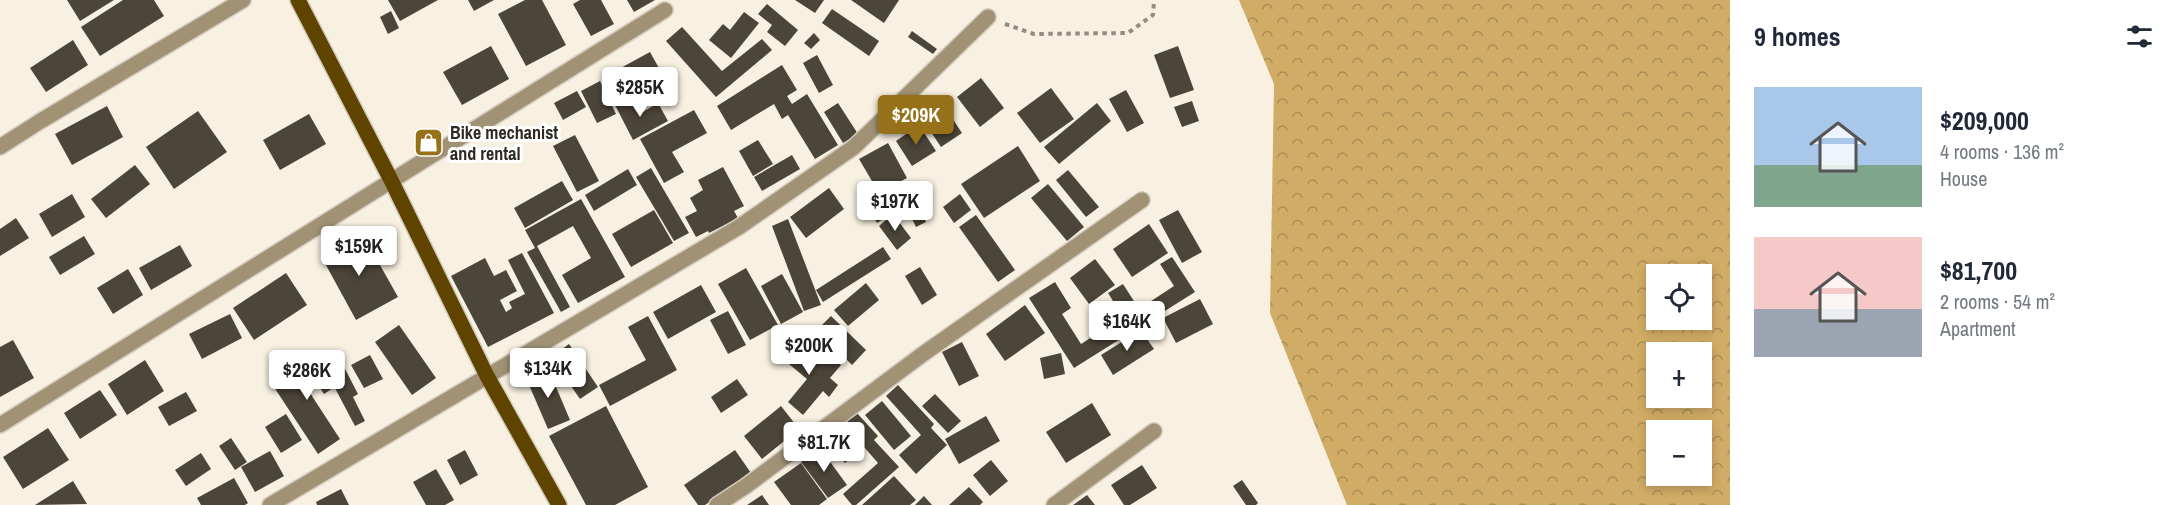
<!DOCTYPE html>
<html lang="en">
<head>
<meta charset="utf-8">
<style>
  :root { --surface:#fff; --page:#f6f6f7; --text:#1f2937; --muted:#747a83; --accent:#96711a }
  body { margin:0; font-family:"Archivo Narrow",sans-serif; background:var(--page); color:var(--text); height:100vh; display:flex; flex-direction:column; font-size:22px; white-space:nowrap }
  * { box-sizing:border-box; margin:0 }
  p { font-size:20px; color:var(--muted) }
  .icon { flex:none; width:33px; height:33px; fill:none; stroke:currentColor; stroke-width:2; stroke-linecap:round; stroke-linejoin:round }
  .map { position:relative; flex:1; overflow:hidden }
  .drawer { display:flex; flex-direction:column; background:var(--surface); width:450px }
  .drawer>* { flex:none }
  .fabs { position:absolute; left:1646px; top:264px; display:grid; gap:12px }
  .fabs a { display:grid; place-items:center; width:66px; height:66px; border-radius:0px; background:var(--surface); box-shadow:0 3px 9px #0003; font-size:30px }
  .price { position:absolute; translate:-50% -51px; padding:0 14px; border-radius:6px; background:#fff; color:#222; font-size:20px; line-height:39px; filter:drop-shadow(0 2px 3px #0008) }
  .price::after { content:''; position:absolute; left:50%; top:36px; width:18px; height:14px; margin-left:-9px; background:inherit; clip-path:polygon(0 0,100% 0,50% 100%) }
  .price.current { background:var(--accent); color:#fff }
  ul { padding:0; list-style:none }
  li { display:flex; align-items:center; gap:18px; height:150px; padding:0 24px }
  li span { display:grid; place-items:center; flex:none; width:168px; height:120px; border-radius:0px; color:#555 }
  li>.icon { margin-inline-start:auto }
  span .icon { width:72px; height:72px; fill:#fffc; stroke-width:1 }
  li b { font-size:26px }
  h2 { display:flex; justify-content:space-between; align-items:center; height:72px; padding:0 24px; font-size:26px }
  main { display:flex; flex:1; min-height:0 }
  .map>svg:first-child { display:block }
</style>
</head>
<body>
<main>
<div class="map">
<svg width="1730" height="505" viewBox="0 0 1730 505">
  <defs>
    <pattern id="forest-crowns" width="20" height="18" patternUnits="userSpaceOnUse" patternTransform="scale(1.5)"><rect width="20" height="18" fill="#d1ac66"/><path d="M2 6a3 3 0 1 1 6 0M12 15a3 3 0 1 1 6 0" fill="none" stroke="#aa8c54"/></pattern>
  </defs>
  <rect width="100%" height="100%" fill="#f8f0e1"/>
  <!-- forest -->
  <path fill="url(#forest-crowns)" fill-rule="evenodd" d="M1239,0h491v505h-383l-77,-192 4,-229zM1656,274h45v46h-45zM1656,352h45v46h-45zM1656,430h45v46h-45z"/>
  <!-- building -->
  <g fill="#4c4539">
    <polygon points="67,0 114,0 80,21"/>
    <polygon points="123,0 154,0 164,16 100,56 81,27"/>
    <polygon points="388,0 438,0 400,21"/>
    <polygon points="468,0 494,0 474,11"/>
    <polygon points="525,0 542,0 566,45 526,66 498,14"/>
    <polygon points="580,0 601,0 614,24 591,36 573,4"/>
    <polygon points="627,0 655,0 634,12"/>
    <polygon points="795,0 824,0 815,13"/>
    <polygon points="851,0 899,0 884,23"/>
    <polygon points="767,4 798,30 785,46 767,32 772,25 758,14"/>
    <polygon points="832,9 879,41 869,56 822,23"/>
    <polygon points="391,11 399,28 388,34 380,17"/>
    <polygon points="744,12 759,23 731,58 709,40 723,24 730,30"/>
    <polygon points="682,27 722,71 762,39 772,50 716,97 666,41"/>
    <polygon points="912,31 937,49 933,54 908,37"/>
    <polygon points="814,33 820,40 811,49 804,43"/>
    <polygon points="73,40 88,65 46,92 30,68"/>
    <polygon points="491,46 509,79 462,105 443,72"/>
    <polygon points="1178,46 1194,90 1170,98 1154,55"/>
    <polygon points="650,52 660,70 627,88 617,70"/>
    <polygon points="817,55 833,85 819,93 803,63"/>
    <polygon points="782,65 797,90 787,96 792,104 807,94 838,145 815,159 788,115 782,119 774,104 731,130 717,106"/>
    <polygon points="981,78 1004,108 980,127 957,97"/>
    <polygon points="600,81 616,114 597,123 581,91"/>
    <polygon points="1051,88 1074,119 1040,143 1017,113"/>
    <polygon points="1126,90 1144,123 1127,132 1109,99"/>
    <polygon points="577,91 586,107 563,120 554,103"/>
    <polygon points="632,96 641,113 658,103 668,121 633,140 615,105"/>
    <polygon points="1192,101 1199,121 1182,127 1174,107"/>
    <polygon points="838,103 858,134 843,143 824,112"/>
    <polygon points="1097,103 1111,121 1059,164 1044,147"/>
    <polygon points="107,106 123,137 72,165 55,134"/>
    <polygon points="946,109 962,133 941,147 925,123"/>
    <polygon points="694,110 707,133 672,152 684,172 664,183 640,139"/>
    <polygon points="198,111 227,152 174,189 146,147"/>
    <polygon points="309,114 326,144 280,170 263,140"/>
    <polygon points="919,125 936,151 912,166 896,141"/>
    <polygon points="575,135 599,181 577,192 553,146"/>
    <polygon points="758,140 773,164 753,176 739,151"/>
    <polygon points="888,143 907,178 879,193 859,159"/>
    <polygon points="1018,146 1040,181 984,218 961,184"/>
    <polygon points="792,155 800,169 762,191 754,177"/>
    <polygon points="135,165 150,184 106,218 91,199"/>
    <polygon points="723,167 744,206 734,211 738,218 709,233 708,231 696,237 685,217 697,211 690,198 703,190 698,180"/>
    <polygon points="651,168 689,233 674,241 636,177"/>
    <polygon points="628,169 637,185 594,211 585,195"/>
    <polygon points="1068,170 1099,207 1086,217 1056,180"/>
    <polygon points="562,181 573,200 525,228 514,208"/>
    <polygon points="1048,184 1084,227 1067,241 1031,198"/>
    <polygon points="829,188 844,209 806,238 790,217"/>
    <polygon points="72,194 85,217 52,237 39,214"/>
    <polygon points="960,194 971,210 954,223 943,207"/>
    <polygon points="881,197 891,214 877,223 867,206"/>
    <polygon points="581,199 625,277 578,303 562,275 591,258 573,226 537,246 570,307 561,312 527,252 535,248 525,230"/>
    <polygon points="916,201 926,222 916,227 906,206"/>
    <polygon points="654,210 673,243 631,267 612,234"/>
    <polygon points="1178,210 1202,252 1182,263 1159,220"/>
    <polygon points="893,214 911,238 897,250 879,226"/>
    <polygon points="976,215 1015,270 998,282 959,227"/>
    <polygon points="16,218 29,238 0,256 0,229"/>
    <polygon points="788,219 821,305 804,311 772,226"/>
    <polygon points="1149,224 1168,253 1132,277 1113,249"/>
    <polygon points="362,233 398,297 356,320 321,256"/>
    <polygon points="84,236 95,254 60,275 49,257"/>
    <polygon points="180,245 192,266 151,290 139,268"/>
    <polygon points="883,247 891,259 823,302 816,290"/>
    <polygon points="522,253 554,313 488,347 451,276 485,258 494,276 506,270 517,291 500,300 506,312 512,308 509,302 525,294 508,260"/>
    <polygon points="1172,257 1195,292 1074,368 1029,298 1055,282 1071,308 1062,314 1081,344 1123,317 1108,293 1123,284 1139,309 1174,286 1160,264"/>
    <polygon points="1095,259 1115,285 1089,304 1070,278"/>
    <polygon points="920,267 937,295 922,305 905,276"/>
    <polygon points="746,268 778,325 750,340 718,284"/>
    <polygon points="128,269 143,295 113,314 97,288"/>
    <polygon points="286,273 307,305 254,340 233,308"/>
    <polygon points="782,274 803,312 781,324 761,286"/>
    <polygon points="866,283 879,300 848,326 834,310"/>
    <polygon points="701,285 716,312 668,339 653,312"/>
    <polygon points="1200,299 1213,324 1176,343 1163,318"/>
    <polygon points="1025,305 1045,333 1005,361 986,334"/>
    <polygon points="728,311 746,345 728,354 710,320"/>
    <polygon points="230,314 242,338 202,359 189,334"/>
    <polygon points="648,316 677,370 610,406 599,385 646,360 628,327"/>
    <polygon points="831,316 866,350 852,365 817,330"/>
    <polygon points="399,325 436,378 412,395 375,342"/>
    <polygon points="1141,330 1154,349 1113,375 1101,355"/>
    <polygon points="782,339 814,366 826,352 841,365 830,378 838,385 829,397 823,391 803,415 788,402 807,379 772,350"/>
    <polygon points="13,340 34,378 0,397 0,347"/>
    <polygon points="962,342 979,376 959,386 942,352"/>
    <polygon points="569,344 598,387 580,399 551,357"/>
    <polygon points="1061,353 1065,374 1044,379 1040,358"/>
    <polygon points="311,354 333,388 324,394 315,380 310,384 314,390 310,393 340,439 318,454 270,381"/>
    <polygon points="370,355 383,379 364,388 351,365"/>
    <polygon points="145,360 164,391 127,415 108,384"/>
    <polygon points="343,365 358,394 353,397 365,421 355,426 327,373"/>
    <polygon points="548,368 570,420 548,429 526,378"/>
    <polygon points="737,379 748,395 721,413 711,397"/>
    <polygon points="898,385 934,424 931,428 947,445 916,474 899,455 921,435 886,396"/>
    <polygon points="100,390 117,415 80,439 64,413"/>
    <polygon points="186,392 197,411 169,426 158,407"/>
    <polygon points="935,394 961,421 948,433 922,406"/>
    <polygon points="882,401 911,436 894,450 865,415"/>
    <polygon points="1092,403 1111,435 1066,463 1046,432"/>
    <polygon points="606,406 648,487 615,505 586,505 549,436"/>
    <polygon points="781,406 799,429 762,459 744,436"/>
    <polygon points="856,412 878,436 874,440 899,467 856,505 852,505 843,494 878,463 864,447 845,463 824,440"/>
    <polygon points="286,414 302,440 281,453 265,427"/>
    <polygon points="986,416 1000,441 959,464 945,439"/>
    <polygon points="48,428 69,460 23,489 3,457"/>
    <polygon points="231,438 247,462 235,470 219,446"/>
    <polygon points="820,448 847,485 828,498 801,462"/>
    <polygon points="465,450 478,475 460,485 447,460"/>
    <polygon points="735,450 751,473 705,505 698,505 684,485"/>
    <polygon points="270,451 284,476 255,492 241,467"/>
    <polygon points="201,453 211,469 186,486 175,470"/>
    <polygon points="991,460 1008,481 990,496 973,475"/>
    <polygon points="801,463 827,499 819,505 791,505 774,482"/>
    <polygon points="1142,465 1157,488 1130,505 1124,505 1111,485"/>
    <polygon points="436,469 454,500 445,505 426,505 413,482"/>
    <polygon points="894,476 916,500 910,505 862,505"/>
    <polygon points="234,478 248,503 245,505 201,505 197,498"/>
    <polygon points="1242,480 1258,503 1256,505 1246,505 1233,486"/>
    <polygon points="73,481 87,504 35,505"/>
    <polygon points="969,487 983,502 980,505 949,505"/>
    <polygon points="341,489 349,505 317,505 316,502"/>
    <polygon points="762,495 769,505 747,505"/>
    <polygon points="1087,495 1095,505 1073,505"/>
    <polygon points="924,496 932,505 915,505"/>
  </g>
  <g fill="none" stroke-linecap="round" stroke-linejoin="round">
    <defs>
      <g id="street">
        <polyline points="0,147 39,122 243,0"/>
        <polyline points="0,425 665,10"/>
        <polyline points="270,505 739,227 854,147 988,17"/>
        <polyline points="717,505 746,486 923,354 1142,200"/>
        <polyline points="1054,505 1154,431"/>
      </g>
      <polyline id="primary" points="298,0 391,180 487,376 559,505"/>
    </defs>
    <!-- street casing -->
    <use href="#street" stroke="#d3ccbf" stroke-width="18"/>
    <!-- primary casing -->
    <use href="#primary" stroke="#d3ccbf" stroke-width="18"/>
    <!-- path -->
    <polyline stroke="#928c82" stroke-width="4" stroke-dasharray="4.5 4.5" stroke-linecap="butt" points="1005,24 1034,34 1128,33 1153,15 1154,0"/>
    <!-- street -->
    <use href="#street" stroke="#a19275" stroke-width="15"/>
    <!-- primary -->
    <use href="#primary" stroke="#5f4400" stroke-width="15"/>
  </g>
  <!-- icons -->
  <defs>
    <symbol id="shop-square" viewBox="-11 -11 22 22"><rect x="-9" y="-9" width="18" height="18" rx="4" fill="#96711a" stroke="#fff"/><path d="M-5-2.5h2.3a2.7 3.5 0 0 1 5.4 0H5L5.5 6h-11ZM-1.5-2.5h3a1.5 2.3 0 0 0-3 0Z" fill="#fff"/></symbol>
  </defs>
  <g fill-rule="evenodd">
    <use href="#shop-square" x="412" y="126" width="33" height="33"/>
  </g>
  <g text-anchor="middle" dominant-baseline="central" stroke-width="6" stroke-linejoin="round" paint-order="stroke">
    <!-- poi labels -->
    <g font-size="18" font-weight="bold" fill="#2d2924" stroke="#fff" text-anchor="start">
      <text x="450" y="132">Bike mechanist<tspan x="450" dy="21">and rental</tspan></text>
    </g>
  </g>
</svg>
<div class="fabs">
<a><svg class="icon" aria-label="locate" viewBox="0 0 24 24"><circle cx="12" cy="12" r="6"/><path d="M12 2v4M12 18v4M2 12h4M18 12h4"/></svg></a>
<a>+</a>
<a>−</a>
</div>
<b class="price" style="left:640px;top:118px">$285K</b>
<b class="price current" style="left:916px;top:146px">$209K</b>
<b class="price" style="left:895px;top:232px">$197K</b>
<b class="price" style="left:359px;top:277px">$159K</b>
<b class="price" style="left:1127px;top:352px">$164K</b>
<b class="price" style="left:809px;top:376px">$200K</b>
<b class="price" style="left:548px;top:399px">$134K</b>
<b class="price" style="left:307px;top:401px">$286K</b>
<b class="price" style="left:824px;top:473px">$81.7K</b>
</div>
<section class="drawer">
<h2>9 homes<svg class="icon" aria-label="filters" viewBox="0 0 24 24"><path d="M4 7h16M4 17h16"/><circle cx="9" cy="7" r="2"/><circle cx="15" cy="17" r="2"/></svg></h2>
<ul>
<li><span style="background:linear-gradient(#a9c7e8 65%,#7fa58c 0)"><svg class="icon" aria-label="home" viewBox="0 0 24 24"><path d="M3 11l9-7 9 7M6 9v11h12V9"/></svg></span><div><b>$209,000</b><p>4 rooms · 136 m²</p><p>House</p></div></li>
<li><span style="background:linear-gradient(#f6c9c9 60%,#9aa5b1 0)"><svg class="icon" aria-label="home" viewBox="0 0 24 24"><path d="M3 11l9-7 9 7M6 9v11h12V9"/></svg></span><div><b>$81,700</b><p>2 rooms · 54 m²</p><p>Apartment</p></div></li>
</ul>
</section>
</main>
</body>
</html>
